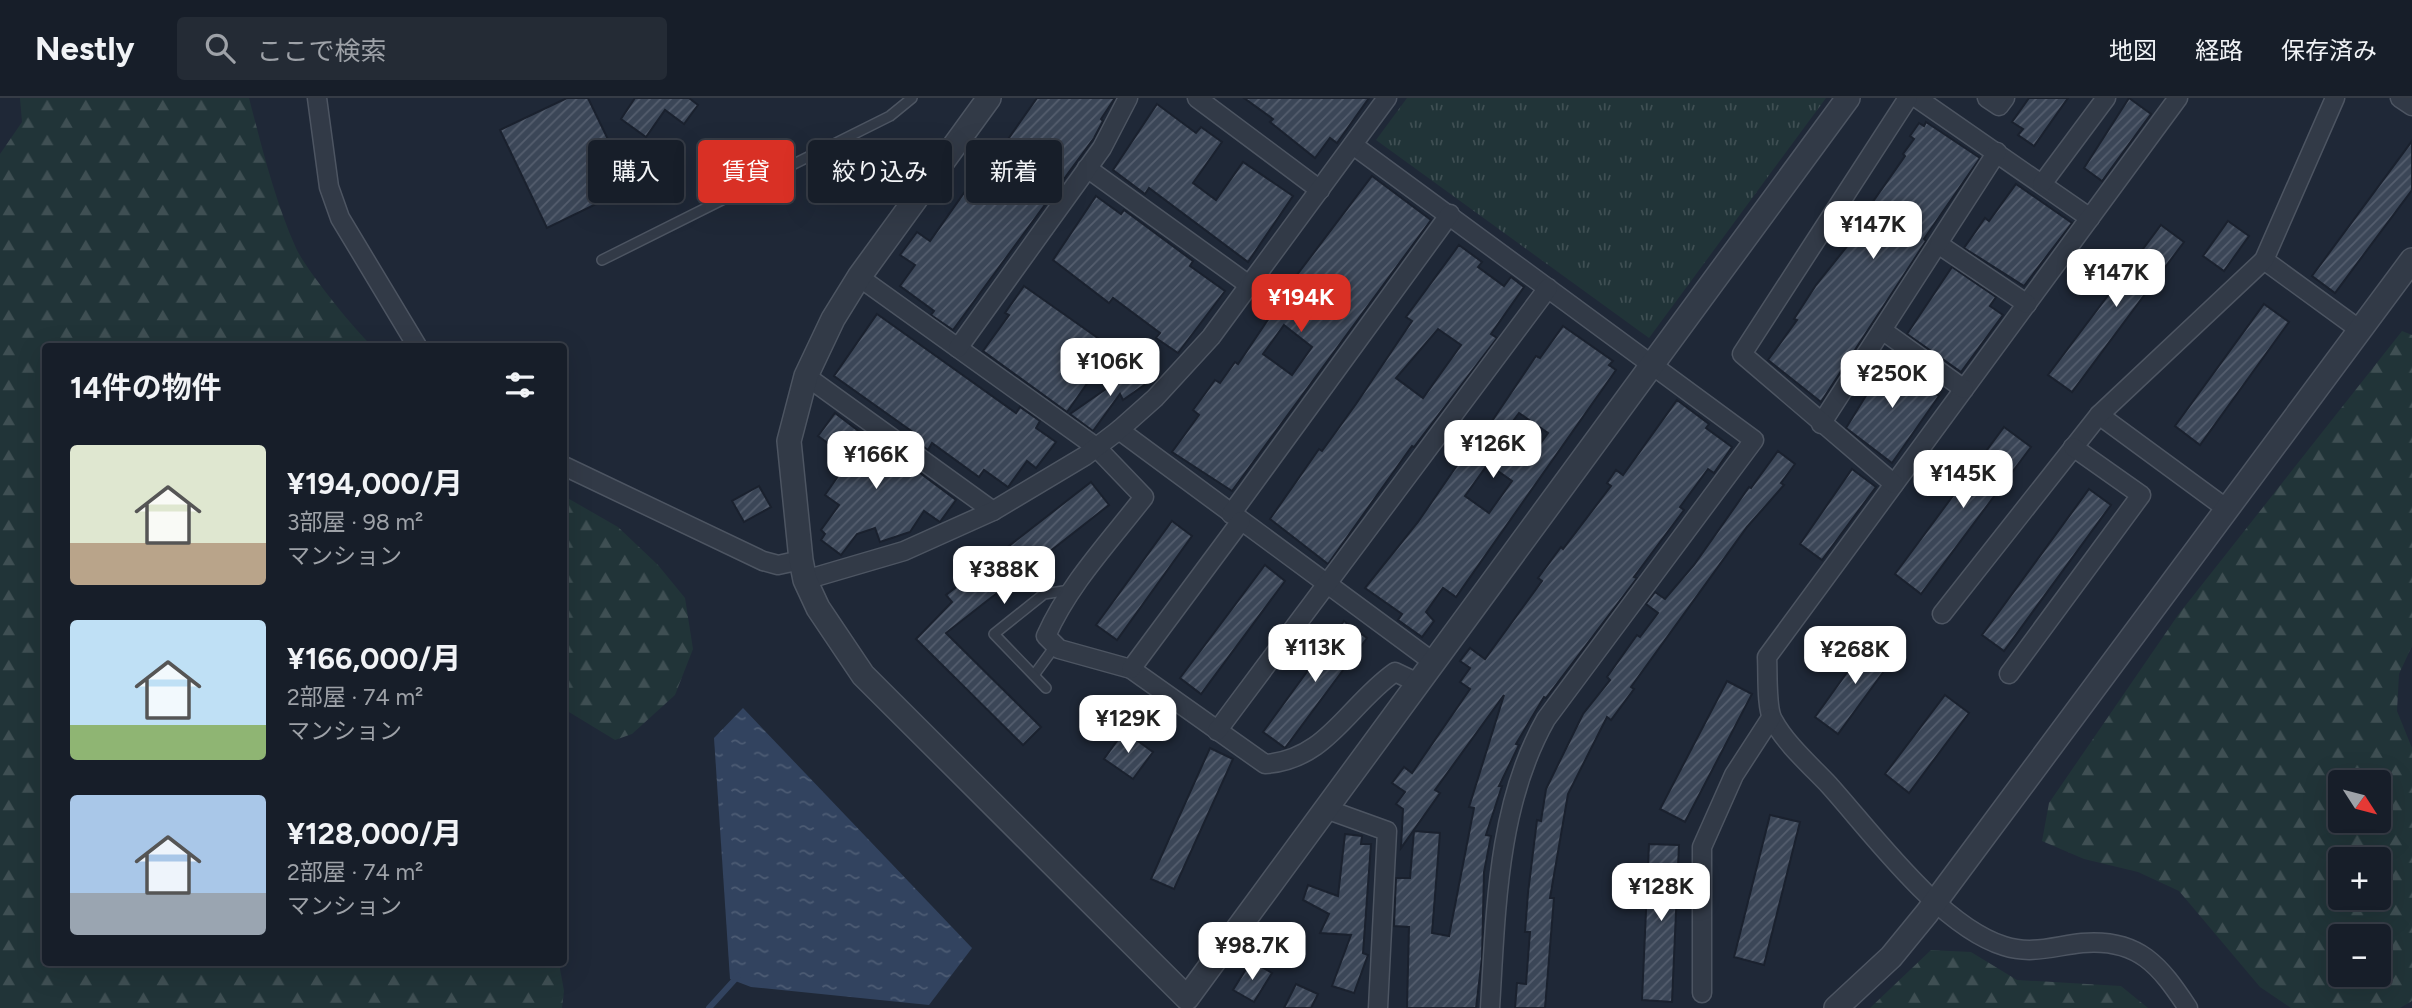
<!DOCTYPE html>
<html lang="ja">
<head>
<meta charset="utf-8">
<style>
  :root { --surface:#171e29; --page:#242b35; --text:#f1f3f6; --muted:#9ea2a8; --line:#363c46; --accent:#d93025 }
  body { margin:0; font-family:Figtree,"Noto Sans JP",sans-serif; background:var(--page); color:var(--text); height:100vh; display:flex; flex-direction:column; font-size:26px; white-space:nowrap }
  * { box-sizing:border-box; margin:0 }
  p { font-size:23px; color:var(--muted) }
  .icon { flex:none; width:38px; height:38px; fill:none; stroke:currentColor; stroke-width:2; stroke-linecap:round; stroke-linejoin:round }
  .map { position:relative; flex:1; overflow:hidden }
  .details { position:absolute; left:42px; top:245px; width:525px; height:623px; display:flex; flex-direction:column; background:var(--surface); border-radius:7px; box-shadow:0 7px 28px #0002,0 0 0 2px var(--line) }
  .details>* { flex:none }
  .guide { position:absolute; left:588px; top:42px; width:665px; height:63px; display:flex; gap:14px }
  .needle { width:46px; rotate:126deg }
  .buttons { position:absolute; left:2328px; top:672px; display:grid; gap:14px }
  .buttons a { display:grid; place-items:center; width:63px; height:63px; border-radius:7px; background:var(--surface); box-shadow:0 7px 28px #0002,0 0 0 2px var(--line); font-size:35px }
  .price { position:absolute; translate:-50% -60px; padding:0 16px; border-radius:14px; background:#fff; color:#222; font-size:23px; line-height:46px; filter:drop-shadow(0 2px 4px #0008) }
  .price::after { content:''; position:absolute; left:50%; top:42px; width:21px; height:16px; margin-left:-10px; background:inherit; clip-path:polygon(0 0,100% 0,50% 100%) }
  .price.on { background:var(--accent); color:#fff }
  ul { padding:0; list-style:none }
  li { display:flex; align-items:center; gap:21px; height:175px; padding:0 28px }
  li span { display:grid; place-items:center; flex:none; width:196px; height:140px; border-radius:7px; color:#555 }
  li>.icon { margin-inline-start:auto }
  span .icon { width:84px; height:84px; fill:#fffc; stroke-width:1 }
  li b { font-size:30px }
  h2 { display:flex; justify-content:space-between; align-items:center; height:84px; padding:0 28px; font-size:30px }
  .tag { padding:0 24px; border-radius:7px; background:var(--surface); box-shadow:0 7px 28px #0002,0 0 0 2px var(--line); font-size:24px; line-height:63px }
  .tag.on { background:var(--accent); color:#fff }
  header { display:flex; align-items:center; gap:42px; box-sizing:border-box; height:98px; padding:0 35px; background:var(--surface); border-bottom:2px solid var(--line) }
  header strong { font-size:33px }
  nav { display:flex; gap:38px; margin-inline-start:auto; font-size:24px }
  .search { width:490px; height:63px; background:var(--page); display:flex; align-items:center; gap:18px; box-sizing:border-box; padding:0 24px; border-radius:7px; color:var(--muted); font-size:26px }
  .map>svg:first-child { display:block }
</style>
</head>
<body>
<header>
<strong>Nestly</strong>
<div class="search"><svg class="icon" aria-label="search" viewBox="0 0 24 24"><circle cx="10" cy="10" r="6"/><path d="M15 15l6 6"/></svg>ここで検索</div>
<nav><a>地図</a><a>経路</a><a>保存済み</a></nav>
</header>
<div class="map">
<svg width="2412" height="910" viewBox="0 0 2412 910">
  <defs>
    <pattern id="forest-firs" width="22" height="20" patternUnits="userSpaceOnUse" patternTransform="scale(1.75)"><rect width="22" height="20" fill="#213438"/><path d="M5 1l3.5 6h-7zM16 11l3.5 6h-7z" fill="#3f4f53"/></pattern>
    <pattern id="park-tufts" width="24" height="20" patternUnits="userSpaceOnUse" patternTransform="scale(1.75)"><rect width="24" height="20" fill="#213438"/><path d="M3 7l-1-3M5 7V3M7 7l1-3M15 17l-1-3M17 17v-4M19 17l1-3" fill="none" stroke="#3f4f53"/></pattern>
    <pattern id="water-ripples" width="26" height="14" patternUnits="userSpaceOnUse" patternTransform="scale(1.75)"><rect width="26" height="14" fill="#32435f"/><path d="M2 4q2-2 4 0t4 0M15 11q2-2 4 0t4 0" fill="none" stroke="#4d5c74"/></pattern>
    <pattern id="building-hatch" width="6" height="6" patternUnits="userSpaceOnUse" patternTransform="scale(1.75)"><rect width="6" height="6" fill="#3b4657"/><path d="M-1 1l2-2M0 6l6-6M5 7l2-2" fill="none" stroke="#555e6e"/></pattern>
  </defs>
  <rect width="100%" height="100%" fill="#1f2837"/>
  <!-- forest -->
  <g fill="url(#forest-firs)" fill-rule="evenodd">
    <path d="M20,0h229c13,50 26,103 47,150 10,22 58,81 76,98h-326v616l513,1 5,28 -2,17h-562v-854l22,-32z"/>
    <path d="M2402,233l10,4v311l-13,28 -2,37 15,37v253l-12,7h-109l-31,-21 -81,-96 -41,-19 -54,-13 -42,-18 7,-38 129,-188zM2378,684v39h-38v-39zM2340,761h38v39h-38zM2340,838h38v39h-38z"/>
    <polygon points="564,398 618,429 658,467 685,500 693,551 675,597 632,636 615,642 564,611"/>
    <polygon points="1931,852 1971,854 2017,882 2121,888 2148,910 1870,910"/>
  </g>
  <!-- park -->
  <polygon fill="url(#park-tufts)" points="1407,0 1826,0 1649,240 1376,42"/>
  <!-- water -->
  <polygon fill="url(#water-ripples)" points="743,610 972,850 929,907 751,889 730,881 714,640"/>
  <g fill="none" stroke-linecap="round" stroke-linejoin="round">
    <!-- stream -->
    <polyline stroke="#32435f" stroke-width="6" points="709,910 738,878"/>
  </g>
  <!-- building -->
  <g fill="url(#building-hatch)" stroke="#1a212e" stroke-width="2" fill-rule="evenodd">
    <polygon points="567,0 588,0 631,89 547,130 500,32"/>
    <polygon points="635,0 689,0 698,7 684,26 665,12 646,39 621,21"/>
    <polygon points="1037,0 1115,0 1101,21 1103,23 1094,40 953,232 931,217 934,213 900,188 915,167 900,157 917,134 930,143 995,51 999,54"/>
    <polygon points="1244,0 1369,0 1337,45 1330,40 1315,60 1270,24 1273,21"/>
    <polygon points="2029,0 2068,0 2034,48 2018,37 2023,31 2012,24"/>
    <polygon points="2129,0 2151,16 2102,83 2084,70"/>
    <polygon points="1157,6 1196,35 1201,29 1222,44 1193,85 1216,102 1243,64 1293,98 1248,164 1149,90 1145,96 1113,72"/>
    <polygon points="1926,24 1980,60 1924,141 1926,143 1821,304 1768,262 1797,222 1794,221 1816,187 1857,136 1853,132 1905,58 1903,56 1914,41 1910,38 1919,25 1924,28"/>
    <polygon points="2412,43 2412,92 2335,195 2312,178"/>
    <path d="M1372,78l59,44 -199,271 -60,-39 27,-37 -6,-5 22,-30 5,3 15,-21 3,2 48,-71 -2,-1zM1284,227l28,22 -20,28 -29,-21z"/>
    <polygon points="2016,86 2072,125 2024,188 1964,150 1985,120 1989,123"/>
    <polygon points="1096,98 1121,116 1124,112 1193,163 1190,168 1225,193 1178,255 1156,240 1160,235 1113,200 1109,205 1053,162"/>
    <polygon points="2228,123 2249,138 2224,173 2203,158"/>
    <polygon points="2161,127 2184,144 2072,294 2048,277"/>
    <path d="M1459,147l23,17 -4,5 26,19 7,-9 13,10 -33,47 6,4 -83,109 -2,-1 -84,118 -58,-45 49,-70 3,2 34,-47 56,-83 -6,-4zM1438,231l23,16 -38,53 -27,-20z"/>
    <polygon points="1952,169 1996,199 1990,208 2003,217 1961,274 1907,236"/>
    <polygon points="1024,188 1112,250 1067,314 983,253 1009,217 1005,215"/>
    <polygon points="2264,206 2289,224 2200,347 2175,328"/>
    <polygon points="877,216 1016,315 1020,309 1040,323 1036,330 1056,344 1036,370 1027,363 1008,389 984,372 979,379 932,345 928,352 914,342 917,337 834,278"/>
    <path d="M1563,228l50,35 -4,4 7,5 -160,227 -13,-9 -17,24 8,9 -12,16 -24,-17 4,-6 -37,-26 53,-66 42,-61 3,3 73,-108 4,2zM1519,315l29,20 -21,29 -29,-21zM1488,366l24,17 -23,32 -24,-17z"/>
    <polygon points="1900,259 1915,270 1910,276 1939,298 1892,365 1846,330 1885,267 1891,272"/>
    <polygon points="1139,268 1150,283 1123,302 1120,296 1093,333 1070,316"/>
    <polygon points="1677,302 1709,326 1706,330 1732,349 1714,375 1708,371 1680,409 1684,412 1634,479 1637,480 1546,600 1544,599 1516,646 1519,647 1499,688 1502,688 1486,737 1491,738 1484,774 1482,860 1476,910 1407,910 1409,829 1394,828 1396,780 1410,780 1414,733 1440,735 1432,835 1449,838 1474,710 1469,709 1504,597 1435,692 1440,695 1401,750 1403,711 1396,706 1405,694 1392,685 1404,669 1412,675 1470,591 1460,584 1470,570 1460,563 1470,550 1485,561 1542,483 1538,480 1561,449 1563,451 1611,388 1607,385 1616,372 1623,377"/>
    <polygon points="835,315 898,363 900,360 956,402 940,424 924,413 910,434 880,444 875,430 857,436 841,457 821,442 825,436 821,432 839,407 825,397 850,361 818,338"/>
    <polygon points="2004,329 2031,349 1921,496 1895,476"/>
    <polygon points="1778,353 1795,366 1781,385 1784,387 1747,429 1631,589 1634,591 1611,622 1607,619 1568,696 1550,800 1554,800 1545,910 1515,910 1517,885 1526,886 1530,834 1525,834 1528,795 1537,722 1541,723 1546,691 1583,616 1610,582 1607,579 1637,537 1640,539 1658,515 1646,506 1655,494 1665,501 1694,467 1749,389 1751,390"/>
    <polygon points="1852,371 1876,389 1822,462 1800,446"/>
    <polygon points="1091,384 1109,407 946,535 1041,629 1023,647 916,541 952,504 946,497"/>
    <polygon points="759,388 771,409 744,424 732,403"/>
    <polygon points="2089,391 2111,407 2004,553 1982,537"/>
    <polygon points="1172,423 1192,438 1117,542 1096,527"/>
    <polygon points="1265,467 1285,483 1201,596 1180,580"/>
    <polygon points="1344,523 1367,540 1285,650 1263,634"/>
    <polygon points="1871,541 1895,558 1838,636 1815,619"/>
    <polygon points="1727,583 1752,596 1685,724 1660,711"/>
    <polygon points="1945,597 1969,615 1909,695 1885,676"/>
    <polygon points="1124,633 1153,654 1133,681 1104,661"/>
    <polygon points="1210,650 1233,661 1174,791 1151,781"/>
    <polygon points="1770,717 1800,724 1764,867 1734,859"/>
    <polygon points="1345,736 1362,738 1361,746 1371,746 1363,855 1368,857 1354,895 1332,888 1351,837 1320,835 1329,816 1303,802 1308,787 1338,798"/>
    <polygon points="1649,746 1679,747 1672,904 1642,902"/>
    <polygon points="1251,863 1272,875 1254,904 1233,892"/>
    <polygon points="1296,886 1318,896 1311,910 1284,910"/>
  </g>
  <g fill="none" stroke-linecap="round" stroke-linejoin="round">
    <defs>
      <g id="service">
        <polyline points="602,162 890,18 912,0"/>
        <polyline points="1034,577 1056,547"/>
        <polyline points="1046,590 994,536 1044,496 1070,492"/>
      </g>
      <g id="minor">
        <polyline points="317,0 329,89 340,120 417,248"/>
        <polyline points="1197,0 1320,92"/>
        <polyline points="1917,0 2090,120"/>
        <polyline points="1987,0 1999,8 2005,0"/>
        <path d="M2178,0l-411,559c1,15 -1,51 6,63 13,24 37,45 56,65 44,49 111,141 175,161 28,9 50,0 78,-3 57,-5 78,23 106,65"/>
        <polyline points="2400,0 2412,8"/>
        <path d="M1353,47l401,295 -208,279c-49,86 -50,192 -56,289"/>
        <polyline points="1087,70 1249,187"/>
        <polyline points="2042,86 2106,0"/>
        <polyline points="1938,146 2027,206"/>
        <polyline points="2264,162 2360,232"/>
        <path d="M859,179l237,170 48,50c-34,44 -75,87 -98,139l13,13 72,20 134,95c62,-4 83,-59 130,-92l23,11"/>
        <polyline points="1882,232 1964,291"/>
        <polyline points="958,250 1102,50 1128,0"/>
        <polyline points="806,278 993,413"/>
        <polyline points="2099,317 2227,411"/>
        <polyline points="1821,326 1997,54"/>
        <polyline points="1119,332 1433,564"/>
        <polyline points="564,368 763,463 778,467 801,462"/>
        <polyline points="1894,386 1742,256 1908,0"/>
        <polyline points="1231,416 1450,116"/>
        <polyline points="805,482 904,453 993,413 1085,358 1119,332 1155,300 1211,239 1387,0"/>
        <polyline points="1942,516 2099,317 2264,162 2335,0"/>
        <polyline points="1131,571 1241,423"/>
        <polyline points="2009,576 2141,397 2073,349"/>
        <polyline points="1217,633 1548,190"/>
        <polyline points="1326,711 1387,733 1378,910"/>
        <polyline points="1702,895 1702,749 1734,677 1771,620"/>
      </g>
      <g id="tertiary">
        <polyline points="989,0 859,179 833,221 806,278 789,343 801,462 805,482 818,510 863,577 1187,900 1848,0"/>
        <polyline points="1836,910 1891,859 1927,815 2412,162"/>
      </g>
    </defs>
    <!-- service casing -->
    <use href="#service" stroke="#4d5562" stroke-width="12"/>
    <!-- minor casing -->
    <use href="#minor" stroke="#4d5562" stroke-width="21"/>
    <!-- tertiary casing -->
    <use href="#tertiary" stroke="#4d5562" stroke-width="26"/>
    <!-- service -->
    <use href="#service" stroke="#323a47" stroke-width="9"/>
    <!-- minor -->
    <use href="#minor" stroke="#323a47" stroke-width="18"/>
    <!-- tertiary -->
    <use href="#tertiary" stroke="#323a47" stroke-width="23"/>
  </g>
</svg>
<div class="buttons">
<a><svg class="needle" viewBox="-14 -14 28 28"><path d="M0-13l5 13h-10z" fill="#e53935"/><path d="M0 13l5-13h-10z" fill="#9ea2a8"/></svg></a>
<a>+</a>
<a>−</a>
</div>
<b class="price" style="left:1873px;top:163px">¥147K</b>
<b class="price" style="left:2116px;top:211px">¥147K</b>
<b class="price on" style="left:1301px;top:236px">¥194K</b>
<b class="price" style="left:1110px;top:300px">¥106K</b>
<b class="price" style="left:1892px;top:312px">¥250K</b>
<b class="price" style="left:1493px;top:382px">¥126K</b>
<b class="price" style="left:876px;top:393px">¥166K</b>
<b class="price" style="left:1963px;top:412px">¥145K</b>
<b class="price" style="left:1004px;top:508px">¥388K</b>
<b class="price" style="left:1315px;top:586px">¥113K</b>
<b class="price" style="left:1855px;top:588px">¥268K</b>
<b class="price" style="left:1128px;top:657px">¥129K</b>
<b class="price" style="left:1661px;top:825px">¥128K</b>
<b class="price" style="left:1252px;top:884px">¥98.7K</b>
<div class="guide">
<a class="tag">購入</a>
<a class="tag on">賃貸</a>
<a class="tag">絞り込み</a>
<a class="tag">新着</a>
</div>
<section class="details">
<h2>14件の物件<svg class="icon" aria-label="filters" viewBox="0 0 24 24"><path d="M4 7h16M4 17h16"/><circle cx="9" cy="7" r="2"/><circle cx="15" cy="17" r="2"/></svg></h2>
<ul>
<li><span style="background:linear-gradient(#dfe7d0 70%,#b9a48a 0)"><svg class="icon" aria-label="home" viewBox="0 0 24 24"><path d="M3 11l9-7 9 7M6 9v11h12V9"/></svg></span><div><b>¥194,000/月</b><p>3部屋 · 98 m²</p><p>マンション</p></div></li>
<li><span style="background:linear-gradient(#bfe0f5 75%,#8fb573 0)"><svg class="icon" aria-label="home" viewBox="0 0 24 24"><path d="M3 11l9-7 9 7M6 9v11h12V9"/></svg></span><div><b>¥166,000/月</b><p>2部屋 · 74 m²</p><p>マンション</p></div></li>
<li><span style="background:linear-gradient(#a9c7e8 70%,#9aa5b1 0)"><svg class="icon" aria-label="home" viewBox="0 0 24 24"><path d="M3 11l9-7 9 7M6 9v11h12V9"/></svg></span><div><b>¥128,000/月</b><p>2部屋 · 74 m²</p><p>マンション</p></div></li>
</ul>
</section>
</div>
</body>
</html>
